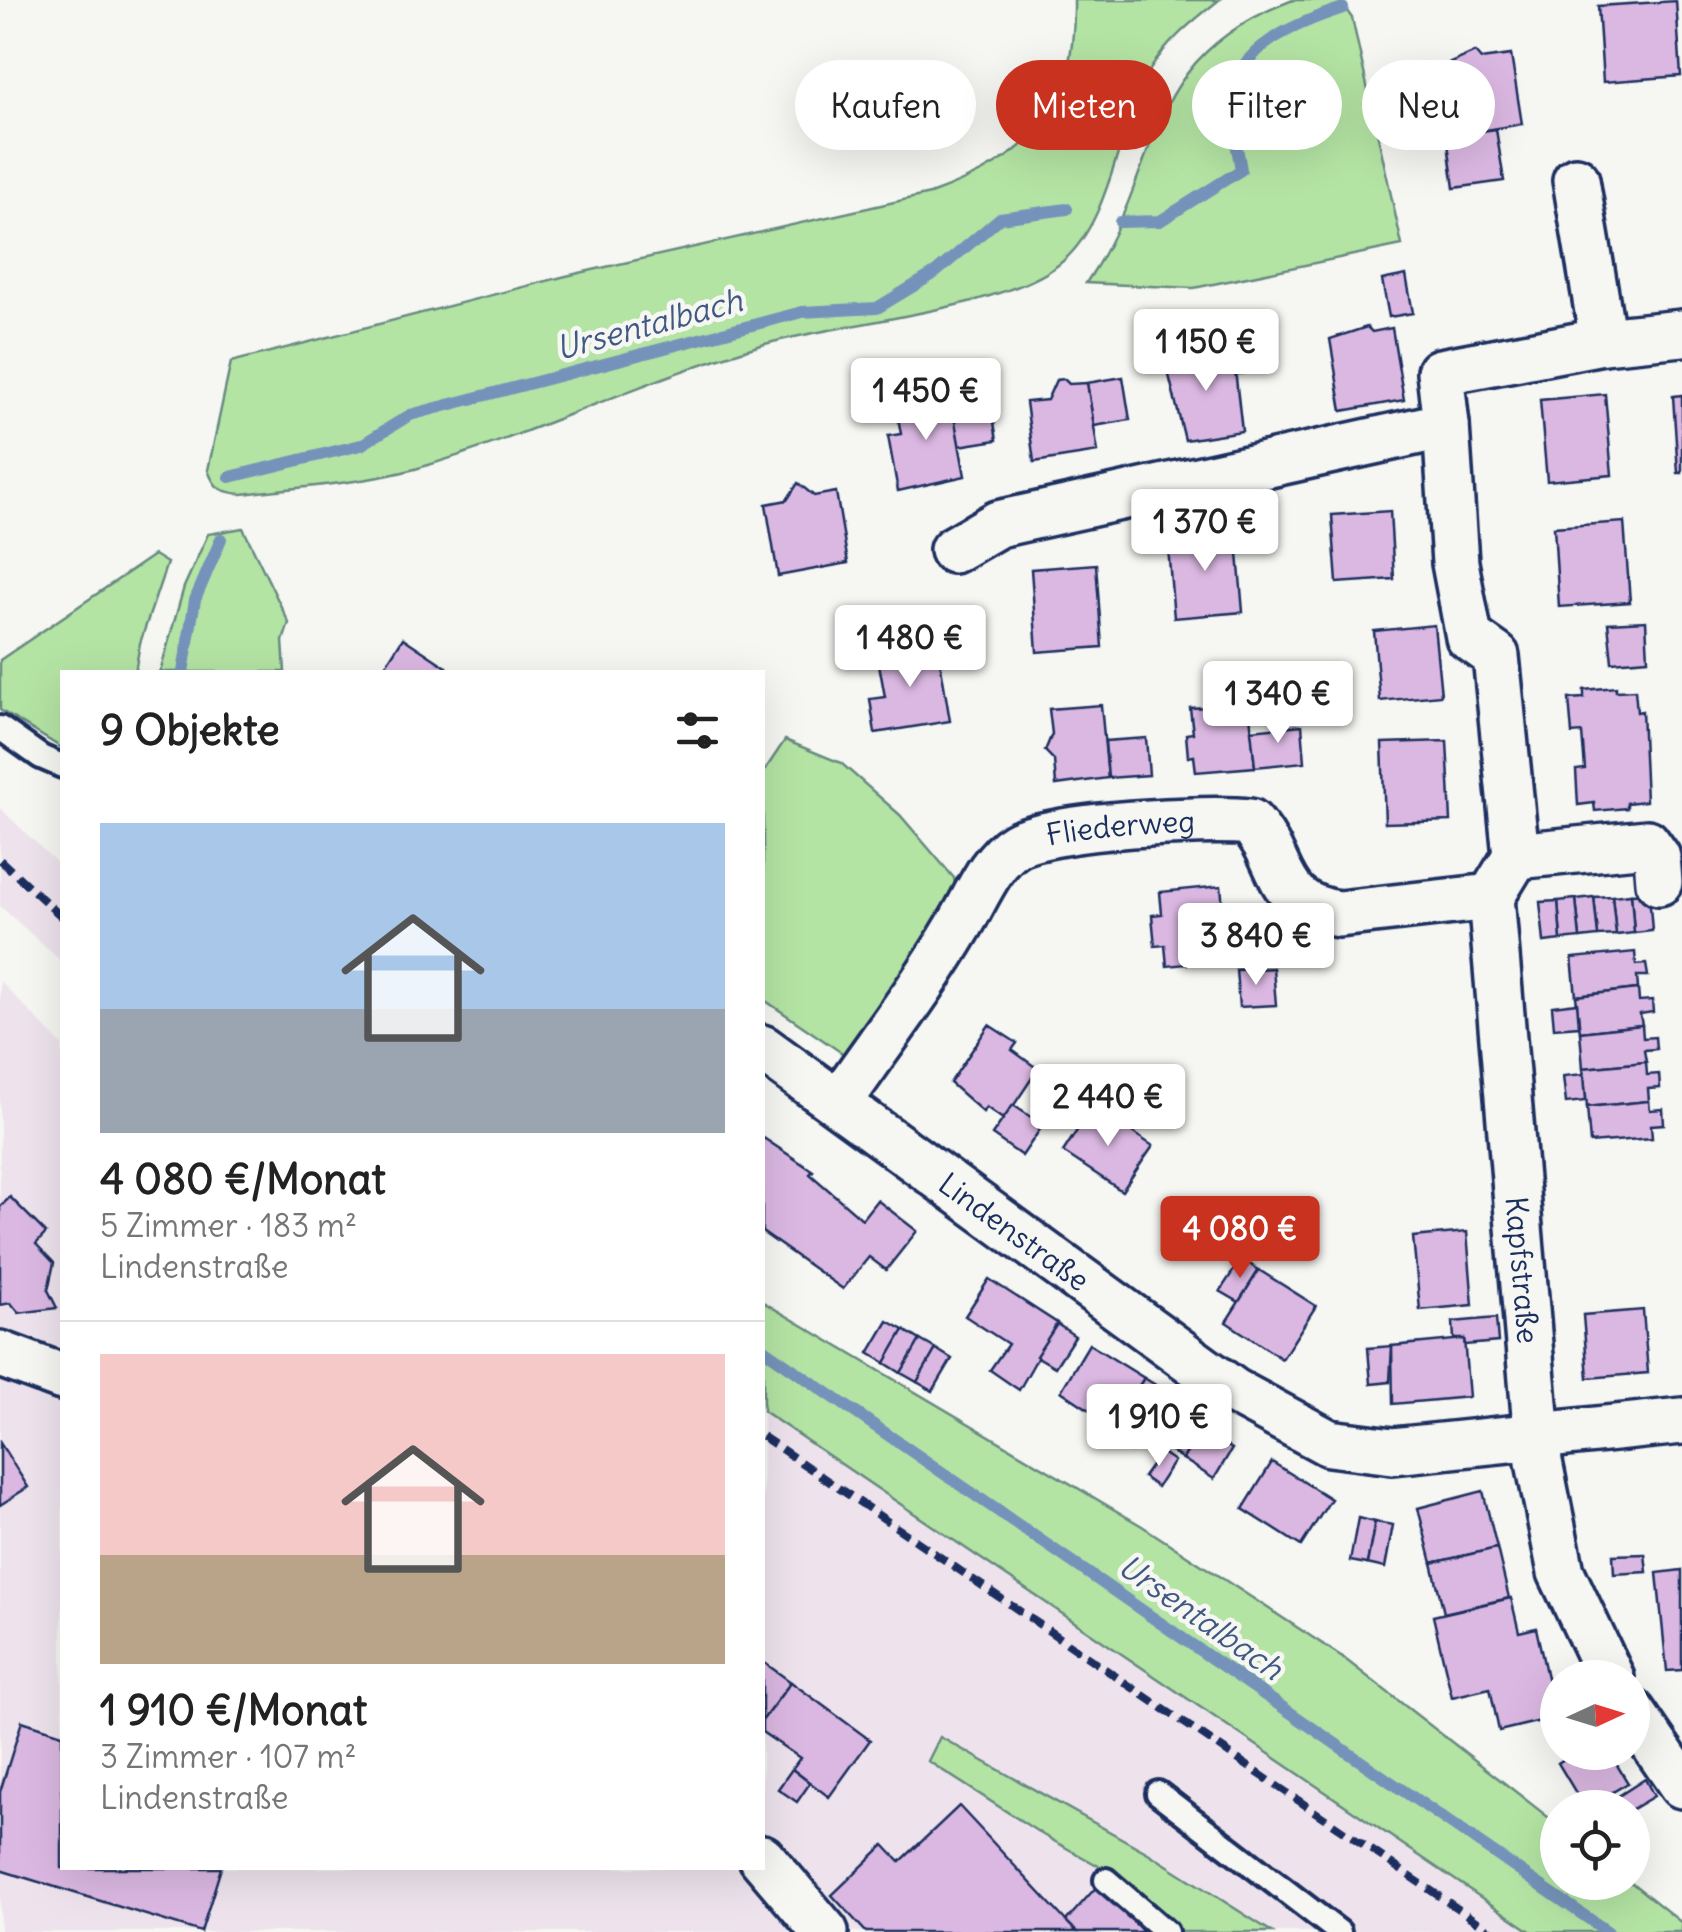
<!DOCTYPE html>
<html lang="de">
<head>
<meta charset="utf-8">
<style>
  :root { --surface:#fff; --page:#f6f6f6; --text:#222; --muted:#767676; --line:#e0e0e0; --accent:#c8321e }
  body { margin:0; font-family:Delius,sans-serif; background:var(--page); color:var(--text); height:100vh; display:flex; flex-direction:column; font-size:38px; white-space:nowrap }
  * { box-sizing:border-box; margin:0 }
  p { font-size:32px; color:var(--muted) }
  .icon { flex:none; width:55px; height:55px; fill:none; stroke:currentColor; stroke-width:2; stroke-linecap:round; stroke-linejoin:round }
  .map { position:relative; flex:1; overflow:hidden }
  .drawer { position:absolute; left:60px; top:670px; width:705px; height:1200px; display:flex; flex-direction:column; background:var(--surface); border-radius:0px; box-shadow:0 10px 40px #0002 }
  .drawer>* { flex:none }
  .top-card { position:absolute; left:795px; top:60px; width:735px; height:90px; display:flex; gap:20px }
  .needle { width:65px; rotate:86deg }
  .fabs { position:absolute; left:1540px; top:1660px; display:grid; gap:20px }
  .fabs a { display:grid; place-items:center; width:110px; height:110px; border-radius:50%; background:var(--surface); box-shadow:0 10px 40px #0002; font-size:50px }
  .price { position:absolute; translate:-50% -85px; padding:0 22px; border-radius:10px; background:#fff; color:#222; font-size:32px; line-height:65px; filter:drop-shadow(0 2px 5px #0008) }
  .price::after { content:''; position:absolute; left:50%; top:60px; width:30px; height:22px; margin-left:-15px; background:inherit; clip-path:polygon(0 0,100% 0,50% 100%) }
  .price.active { background:var(--accent); color:#fff }
  ul { padding:0; list-style:none }
  li { display:grid; align-content:center; gap:20px; height:530px; padding:0 40px }
  li+li { border-top:2px solid var(--line) }
  li span { display:grid; place-items:center; height:310px; border-radius:0px; color:#555 }
  li>.icon { margin-inline-start:auto }
  span .icon { width:180px; height:180px; fill:#fffc; stroke-width:1 }
  li b { font-size:42px }
  h2 { display:flex; justify-content:space-between; align-items:center; height:120px; padding:0 40px; font-size:42px }
  .chip { padding:0 35px; border-radius:45px; background:var(--surface); box-shadow:0 10px 40px #0002; font-size:35px; line-height:90px }
  .chip.active { background:var(--accent); color:#fff }
  .map>svg:first-child { display:block }
</style>
</head>
<body>
<div class="map">
<svg width="1682" height="1932" viewBox="0 0 1682 1932">
  <rect width="100%" height="100%" fill="#f6f6f2"/>
  <filter id="ink" filterUnits="userSpaceOnUse"><feTurbulence type="fractalNoise" baseFrequency=".01" numOctaves="2"/><feDisplacementMap in="SourceGraphic" scale="20" xChannelSelector="R" yChannelSelector="G"/><feConvolveMatrix kernelMatrix="1 2 1 2 8 2 1 2 1" color-interpolation-filters="sRGB"/></filter>
  <g filter="url(#ink)">
    <!-- built -->
    <g fill="#eee3ed">
      <polygon points="0,808 62,868 62,962 0,906"/>
      <polygon points="0,981 62,1045 62,1868 762,1868 763,1411 1532,1932 1272,1932 1148,1853 941,1737 928,1762 1043,1835 1115,1875 1182,1932 0,1932"/>
    </g>
    <!-- green -->
    <g fill="#b4e4a4" stroke="#688a81" stroke-width="2.5">
      <path d="M1074,0h145c-25,20 -53,42 -69,70 -33,57 -38,149 -87,191 -55,49 -222,61 -298,83 -120,34 -231,91 -350,125 -56,15 -116,18 -173,25 -20,-2 -27,-4 -34,-24l23,-108 335,-86 364,-82c101,-37 146,-81 144,-194z"/>
      <path d="M1293,0h46l13,18 50,227 -208,43 -108,-5c80,-116 48,-223 207,-283z"/>
      <polygon points="243,528 289,623 283,641 285,672 160,672 184,587 208,534"/>
      <polygon points="154,555 167,563 140,643 135,672 62,672 62,748 0,710 0,660"/>
      <polygon points="785,740 841,763 900,815 954,878 957,901 853,1050 845,1055 763,999 763,773"/>
      <polygon points="763,1302 1142,1526 1341,1656 1557,1824 1558,1882 1632,1883 1682,1923 1682,1932 1532,1932 763,1411"/>
      <polygon points="940,1737 1148,1853 1272,1932 1182,1932 1115,1875 1043,1835 928,1761"/>
    </g>
    <g fill="none" stroke-linecap="round" stroke-linejoin="round">
      <!-- stream -->
      <g stroke="#7493ba" stroke-width="12">
        <path d="M1120,222l40,-1 81,-51c-3,-21 -11,-47 -10,-69 3,-54 69,-79 112,-93"/>
        <polyline points="230,477 361,445 410,415 802,312 877,308 935,273 1000,218 1067,209"/>
        <polyline points="183,672 195,600 221,539"/>
        <polyline points="762,1348 1608,1932"/>
      </g>
    </g>
    <!-- building -->
    <g fill="#dbb8e2" stroke="#1b2f5e" stroke-width="2.5">
      <polygon points="1676,1 1681,76 1603,82 1598,6"/>
      <polygon points="1475,52 1481,59 1511,55 1522,124 1457,135 1446,65"/>
      <polygon points="1496,129 1504,181 1454,188 1447,136"/>
      <polygon points="1406,275 1413,313 1389,317 1382,280"/>
      <polygon points="1367,327 1372,332 1392,328 1404,400 1342,411 1330,339"/>
      <polygon points="1265,329 1271,369 1237,374 1225,336"/>
      <polygon points="1208,350 1213,355 1233,352 1242,431 1185,440 1166,363"/>
      <polygon points="1123,377 1130,420 1094,426 1087,383"/>
      <polygon points="1064,379 1069,384 1087,383 1098,452 1034,462 1026,402 1047,400 1056,380"/>
      <polygon points="988,387 997,440 959,446 950,394"/>
      <polygon points="938,393 940,402 951,400 965,476 898,491 888,436 901,434 895,401"/>
      <polygon points="1605,394 1612,475 1547,481 1540,400"/>
      <polygon points="1682,395 1682,473 1678,473 1673,396"/>
      <polygon points="798,483 814,496 836,492 848,563 778,576 766,504 787,500"/>
      <polygon points="1390,511 1394,579 1337,583 1332,515"/>
      <polygon points="1624,522 1630,602 1559,607 1554,527"/>
      <polygon points="1236,530 1243,612 1174,618 1167,536"/>
      <polygon points="1096,564 1102,647 1037,652 1031,569"/>
      <polygon points="1646,621 1648,659 1612,662 1608,623"/>
      <polygon points="1434,625 1441,695 1380,701 1374,631"/>
      <polygon points="403,638 454,672 395,672 385,666"/>
      <polygon points="937,643 950,721 875,733 870,699 885,697 877,653"/>
      <polygon points="1616,687 1616,691 1635,690 1637,712 1642,711 1646,801 1627,803 1627,808 1595,811 1594,803 1578,805 1576,770 1585,769 1582,733 1572,734 1569,699 1584,698 1584,690"/>
      <polygon points="1230,696 1231,705 1249,703 1255,767 1196,772 1194,756 1188,757 1186,734 1193,733 1190,708 1208,707 1207,698"/>
      <polygon points="1101,705 1108,778 1056,785 1054,760 1045,751 1052,734 1049,709"/>
      <polygon points="1302,725 1305,762 1255,767 1251,730"/>
      <polygon points="1146,738 1149,775 1108,778 1105,741"/>
      <polygon points="1447,741 1451,821 1385,823 1382,743"/>
      <polygon points="1221,886 1228,960 1167,966 1165,945 1155,946 1152,915 1162,914 1160,892"/>
      <polygon points="1649,893 1652,931 1634,933 1631,894"/>
      <polygon points="1631,894 1634,933 1616,935 1612,896"/>
      <polygon points="1612,896 1616,935 1598,936 1594,897"/>
      <polygon points="1594,897 1598,936 1580,938 1576,899"/>
      <polygon points="1576,899 1580,938 1561,940 1558,901"/>
      <polygon points="1558,901 1561,940 1544,942 1540,902"/>
      <polygon points="1635,952 1636,965 1646,964 1648,976 1637,976 1638,989 1576,996 1572,958"/>
      <polygon points="1273,968 1276,1005 1239,1007 1236,970"/>
      <polygon points="1638,989 1639,1001 1652,1000 1653,1012 1640,1014 1642,1025 1580,1032 1576,996"/>
      <polygon points="1577,1003 1579,1026 1554,1028 1552,1006"/>
      <polygon points="989,1025 1017,1043 1012,1050 1038,1069 1004,1120 986,1107 983,1112 950,1083"/>
      <polygon points="1642,1025 1643,1038 1655,1037 1656,1049 1644,1050 1646,1062 1583,1068 1580,1032"/>
      <polygon points="1646,1062 1647,1075 1659,1074 1660,1088 1648,1089 1649,1101 1587,1107 1583,1068"/>
      <polygon points="1584,1074 1586,1101 1566,1103 1563,1076"/>
      <polygon points="1649,1101 1650,1110 1663,1109 1664,1124 1651,1125 1652,1138 1590,1143 1587,1107"/>
      <polygon points="1013,1105 1043,1125 1022,1156 992,1135"/>
      <polygon points="1093,1106 1153,1146 1122,1191 1063,1152"/>
      <polygon points="762,1137 813,1171 810,1174 862,1219 877,1200 917,1231 886,1270 869,1257 843,1289 762,1232"/>
      <polygon points="10,1197 46,1233 36,1244 54,1263 48,1290 57,1308 19,1313 11,1303 0,1305 0,1207"/>
      <polygon points="1467,1232 1473,1305 1420,1310 1413,1237"/>
      <polygon points="1241,1259 1259,1270 1239,1302 1220,1291"/>
      <polygon points="1259,1270 1316,1306 1282,1359 1226,1322"/>
      <polygon points="989,1279 1057,1323 1019,1390 990,1370 1008,1344 965,1316"/>
      <polygon points="1643,1310 1648,1373 1588,1378 1583,1315"/>
      <polygon points="1496,1318 1498,1342 1465,1345 1464,1339 1454,1339 1453,1322"/>
      <polygon points="888,1321 904,1330 885,1363 869,1353"/>
      <polygon points="1057,1324 1075,1336 1055,1367 1036,1356"/>
      <polygon points="904,1330 920,1340 901,1373 885,1363"/>
      <polygon points="1464,1339 1469,1397 1393,1404 1392,1346"/>
      <polygon points="920,1340 936,1349 917,1382 901,1373"/>
      <polygon points="1089,1344 1144,1378 1114,1426 1061,1391"/>
      <polygon points="1392,1346 1390,1382 1371,1384 1368,1348"/>
      <polygon points="936,1349 952,1359 933,1391 917,1382"/>
      <polygon points="1144,1378 1169,1393 1131,1452 1107,1437"/>
      <polygon points="1171,1411 1201,1429 1183,1459 1153,1440"/>
      <polygon points="1201,1429 1232,1449 1214,1479 1183,1459"/>
      <polygon points="0,1443 28,1487 0,1505"/>
      <polygon points="1161,1452 1174,1461 1157,1487 1143,1477"/>
      <polygon points="1272,1462 1331,1499 1301,1546 1243,1509"/>
      <polygon points="1483,1491 1497,1548 1432,1563 1418,1508"/>
      <polygon points="1358,1518 1375,1522 1367,1564 1350,1561"/>
      <polygon points="1375,1522 1393,1525 1385,1568 1367,1564"/>
      <polygon points="1497,1548 1509,1598 1444,1613 1432,1563"/>
      <polygon points="1645,1554 1647,1572 1614,1574 1613,1555"/>
      <polygon points="1682,1570 1682,1670 1667,1671 1657,1573"/>
      <polygon points="1511,1598 1519,1632 1536,1628 1548,1682 1557,1680 1558,1708 1547,1710 1549,1719 1499,1731 1490,1688 1452,1697 1433,1616"/>
      <polygon points="762,1661 791,1682 762,1721"/>
      <polygon points="791,1682 870,1740 829,1797 792,1769 800,1758 762,1732 762,1721"/>
      <polygon points="22,1721 62,1734 62,1868 221,1868 201,1932 0,1870 0,1792"/>
      <polygon points="1575,1752 1609,1752 1628,1783 1585,1808 1558,1763"/>
      <polygon points="792,1769 810,1783 797,1802 778,1789"/>
      <polygon points="1645,1779 1654,1796 1632,1809 1624,1808 1617,1797"/>
      <polygon points="959,1806 1066,1921 1077,1932 866,1932 832,1895 884,1845 900,1862"/>
      <polygon points="1099,1884 1143,1932 1077,1932 1066,1921"/>
    </g>
    <g fill="none" stroke-linecap="round" stroke-linejoin="round">
      <defs>
        <g id="lane">
          <polyline points="0,728 41,757 62,766"/>
          <polyline points="1158,1793 1339,1932"/>
          <polyline points="1106,1880 1166,1932"/>
        </g>
        <g id="street">
          <polyline points="1576,180 1603,341"/>
          <path id="s1" d="M1446,425l9,138 14,74 27,19 20,200 -25,41 48,565 22,110 50,106"/>
          <polyline points="953,550 998,524 1446,425 1440,372 1603,341 1682,333"/>
          <polyline points="1516,856 1647,843 1657,857 1659,882"/>
          <path id="s2" d="M762,1048l471,343 96,52 64,8 289,-30"/>
          <path id="s3" d="M839,1102c40,-58 84,-115 120,-176 16,-25 30,-65 57,-81 35,-20 192,-28 234,-23 37,40 22,83 89,92l152,-17"/>
          <polyline points="0,1354 62,1377"/>
          <polyline points="1632,1712 1682,1785"/>
          <polyline points="762,1858 825,1932"/>
        </g>
      </defs>
      <!-- lane casing -->
      <use href="#lane" stroke="#1b2f5e" stroke-width="30"/>
      <!-- street casing -->
      <use href="#street" stroke="#1b2f5e" stroke-width="52"/>
      <!-- lane -->
      <use href="#lane" stroke="#f6f6f2" stroke-width="22"/>
      <!-- street -->
      <use href="#street" stroke="#f6f6f2" stroke-width="45"/>
      <!-- rail -->
      <g stroke="#1b2f5e" stroke-width="8" stroke-dasharray="15 8" stroke-linecap="butt">
        <polyline points="0,860 62,917"/>
        <polyline points="762,1436 1492,1932"/>
      </g>
    </g>
  </g>
  <g text-anchor="middle" dominant-baseline="central" stroke-width="9" stroke-linejoin="round" paint-order="stroke">
    <!-- street labels -->
    <g font-size="30" fill="#1b2f5e" stroke="#f6f6f2">
      <text stroke="none"><textPath href="#s3" startOffset="420">Fliederweg</textPath></text>
      <text stroke="none"><textPath href="#s2" startOffset="312">Lindenstraße</textPath></text>
      <text stroke="none"><textPath href="#s1" startOffset="870">Kapfstraße</textPath></text>
    </g>
    <!-- water labels -->
    <g font-size="32" font-style="italic" fill="#405884" stroke="#f6f6f2">
      <text transform="translate(649 324) rotate(-15)">Ursentalbach</text>
      <text transform="translate(1201 1617) rotate(35)">Ursentalbach</text>
    </g>
  </g>
</svg>
<div class="fabs">
<a><svg class="needle" viewBox="-14 -14 28 28"><path d="M0-13l5 13h-10z" fill="#e53935"/><path d="M0 13l5-13h-10z" fill="#767676"/></svg></a>
<a><svg class="icon" aria-label="locate" viewBox="0 0 24 24"><circle cx="12" cy="12" r="6"/><path d="M12 2v4M12 18v4M2 12h4M18 12h4"/></svg></a>
</div>
<b class="price" style="left:1206px;top:394px">1 150 €</b>
<b class="price" style="left:926px;top:443px">1 450 €</b>
<b class="price" style="left:1205px;top:574px">1 370 €</b>
<b class="price" style="left:910px;top:690px">1 480 €</b>
<b class="price" style="left:1278px;top:746px">1 340 €</b>
<b class="price" style="left:1256px;top:988px">3 840 €</b>
<b class="price" style="left:1108px;top:1149px">2 440 €</b>
<b class="price active" style="left:1240px;top:1281px">4 080 €</b>
<b class="price" style="left:1159px;top:1469px">1 910 €</b>
<div class="top-card">
<a class="chip">Kaufen</a>
<a class="chip active">Mieten</a>
<a class="chip">Filter</a>
<a class="chip">Neu</a>
</div>
<section class="drawer">
<h2>9 Objekte<svg class="icon" aria-label="filters" viewBox="0 0 24 24"><path d="M4 7h16M4 17h16"/><circle cx="9" cy="7" r="2"/><circle cx="15" cy="17" r="2"/></svg></h2>
<ul>
<li><span style="background:linear-gradient(#a9c7e8 60%,#9aa5b1 0)"><svg class="icon" aria-label="home" viewBox="0 0 24 24"><path d="M3 11l9-7 9 7M6 9v11h12V9"/></svg></span><div><b>4 080 €/Monat</b><p>5 Zimmer · 183 m²</p><p>Lindenstraße</p></div></li>
<li><span style="background:linear-gradient(#f6c9c9 65%,#b9a48a 0)"><svg class="icon" aria-label="home" viewBox="0 0 24 24"><path d="M3 11l9-7 9 7M6 9v11h12V9"/></svg></span><div><b>1 910 €/Monat</b><p>3 Zimmer · 107 m²</p><p>Lindenstraße</p></div></li>
</ul>
</section>
</div>
</body>
</html>
